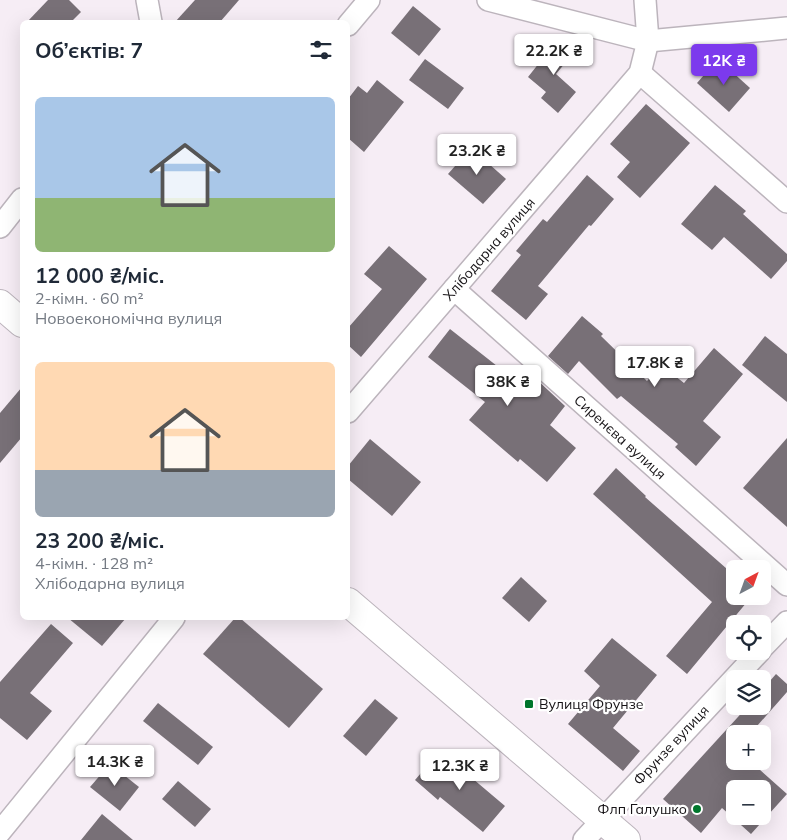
<!DOCTYPE html>
<html lang="uk">
<head>
<meta charset="utf-8">
<style>
  :root { --surface:#fff; --page:#f2f2f3; --text:#1f2937; --muted:#747a83; --accent:#7c3aed }
  body { margin:0; font-family:Mulish,sans-serif; background:var(--page); color:var(--text); height:100vh; display:flex; flex-direction:column; font-size:19px; white-space:nowrap }
  * { box-sizing:border-box; margin:0 }
  p { font-size:16px; color:var(--muted) }
  .icon { flex:none; width:28px; height:28px; fill:none; stroke:currentColor; stroke-width:2; stroke-linecap:round; stroke-linejoin:round }
  .map { position:relative; flex:1; overflow:hidden }
  .details { position:absolute; left:20px; top:20px; width:330px; height:600px; display:flex; flex-direction:column; background:var(--surface); border-radius:8px; box-shadow:0 5px 20px #0002 }
  .details>* { flex:none }
  .needle { width:32px; rotate:41deg }
  .controls { position:absolute; left:726px; top:560px; display:grid; gap:10px }
  .controls a { display:grid; place-items:center; width:45px; height:45px; border-radius:8px; background:var(--surface); box-shadow:0 5px 20px #0002; font-size:25px }
  .price { position:absolute; translate:-50% -42px; padding:0 11px; border-radius:5px; background:#fff; color:#222; font-size:16px; line-height:32px; filter:drop-shadow(0 1px 2px #0008) }
  .price::after { content:''; position:absolute; left:50%; top:30px; width:15px; height:11px; margin-left:-8px; background:inherit; clip-path:polygon(0 0,100% 0,50% 100%) }
  .price.on { background:var(--accent); color:#fff }
  ul { padding:0; list-style:none }
  li { display:grid; align-content:center; gap:10px; height:265px; padding:0 15px }
  li span { display:grid; place-items:center; height:155px; border-radius:8px; color:#555 }
  li>.icon { margin-inline-start:auto }
  span .icon { width:90px; height:90px; fill:#fffc; stroke-width:1 }
  li b { font-size:21px }
  h2 { display:flex; justify-content:space-between; align-items:center; height:60px; padding:0 15px; font-size:21px }
  .map>svg:first-child { display:block }
</style>
</head>
<body>
<div class="map">
<svg width="787" height="840" viewBox="0 0 787 840">
  <rect width="100%" height="100%" fill="#f6edf5"/>
  <!-- building -->
  <g fill="#787077" fill-rule="evenodd">
    <polygon points="48,0 69,0 81,12 71,22 27,22"/>
    <polygon points="195,0 239,0 220,22 175,22"/>
    <polygon points="413,6 441,29 419,56 391,33"/>
    <polygon points="559,38 575,51 556,74 576,92 558,113 541,98 546,92 528,77"/>
    <polygon points="425,59 464,88 448,109 409,80"/>
    <polygon points="718,59 750,88 729,112 697,83"/>
    <polygon points="377,80 404,102 364,152 348,138 348,99 358,86 367,93"/>
    <polygon points="646,104 690,143 640,198 617,177 630,162 610,144"/>
    <polygon points="471,148 506,179 483,204 448,174"/>
    <polygon points="587,175 614,199 591,226 589,225 538,286 548,294 526,320 491,291 521,255 516,251 543,219 547,222"/>
    <polygon points="715,185 746,211 743,214 787,254 787,261 771,279 724,237 712,250 681,224"/>
    <polygon points="389,246 427,279 361,357 348,345 348,328 382,289 364,274"/>
    <polygon points="582,316 603,334 601,336 647,381 661,365 684,383 714,348 743,374 703,421 721,437 696,466 675,447 678,444 621,396 617,399 579,361 568,374 548,356"/>
    <polygon points="450,329 516,381 524,372 530,376 532,375 565,406 550,425 576,448 547,482 520,459 518,462 469,420 485,402 428,357"/>
    <polygon points="765,336 787,354 787,402 742,365"/>
    <polygon points="22,387 22,437 0,463 0,413"/>
    <polygon points="787,438 787,527 743,488"/>
    <polygon points="370,439 421,482 392,516 348,479 348,466"/>
    <polygon points="616,468 646,496 645,497 735,576 735,596 752,596 687,674 666,656 712,602 593,494"/>
    <polygon points="521,577 547,601 529,622 502,598"/>
    <polygon points="68,618 126,618 102,646"/>
    <polygon points="235,618 240,618 323,689 289,728 203,654"/>
    <polygon points="51,624 73,643 30,693 52,711 27,740 0,718 0,682"/>
    <polygon points="612,638 657,675 613,728 640,751 623,771 568,724 600,686 584,671"/>
    <path d="M776,674l11,10v8l-37,42h-15v27h15l37,33 -36,40 -29,-26 -21,25 -38,-34 85,-93h14v-16zM735,789h27v27h-27z"/>
    <polygon points="375,699 398,718 366,756 343,736"/>
    <polygon points="158,703 213,747 198,765 143,721"/>
    <polygon points="440,751 505,806 483,832 440,797 438,800 415,780"/>
    <polygon points="110,764 139,787 120,811 90,787"/>
    <polygon points="178,781 211,809 195,827 162,799"/>
    <polygon points="102,814 133,840 81,840"/>
  </g>
  <g fill="none" stroke-linecap="round" stroke-linejoin="round">
    <defs>
      <g id="street">
        <polyline points="147,0 151,22"/>
        <polyline points="488,0 648,41 787,28"/>
        <polyline points="348,25 369,0"/>
        <polyline points="640,73 787,202"/>
        <polyline points="0,227 22,199"/>
        <polyline points="454,289 787,585"/>
        <polyline points="348,412 640,73 648,41 645,0"/>
        <polyline points="762,648 787,622"/>
        <polyline points="0,832 174,618"/>
        <polyline points="584,840 760,651"/>
      </g>
      <g id="secondary">
        <polyline points="0,304 22,323"/>
        <polyline points="348,602 626,840"/>
      </g>
    </defs>
    <!-- street casing -->
    <use href="#street" stroke="#bcb4bc" stroke-width="24"/>
    <!-- secondary casing -->
    <use href="#secondary" stroke="#bcb4bc" stroke-width="30"/>
    <!-- street -->
    <use href="#street" stroke="#fff" stroke-width="21"/>
    <!-- secondary -->
    <use href="#secondary" stroke="#fff" stroke-width="28"/>
  </g>
  <!-- markers -->
  <g fill="#00762c" stroke="#fff" stroke-width="2">
    <rect x="524" y="699" width="10" height="10" rx="2.5"/>
    <circle cx="697" cy="809" r="5"/>
  </g>
  <g text-anchor="middle" dominant-baseline="central" stroke-width="4.5" stroke-linejoin="round" paint-order="stroke">
    <!-- street labels -->
    <g font-size="14" fill="#161316" stroke="#fff">
      <text transform="translate(489 249) rotate(-49)">Хлібодарна вулиця</text>
      <text transform="translate(620 437) rotate(42)">Сиренєва вулиця</text>
      <text transform="translate(671 745) rotate(-47)">Фрунзе вулиця</text>
    </g>
    <!-- poi labels -->
    <g font-size="14" fill="#161316" stroke="#fff" text-anchor="start">
      <text x="539" y="704">Вулиця Фрунзе</text>
      <text x="687" y="809" text-anchor="end">Флп Галушко</text>
    </g>
  </g>
</svg>
<div class="controls">
<a><svg class="needle" viewBox="-14 -14 28 28"><path d="M0-13l5 13h-10z" fill="#e53935"/><path d="M0 13l5-13h-10z" fill="#747a83"/></svg></a>
<a><svg class="icon" aria-label="locate" viewBox="0 0 24 24"><circle cx="12" cy="12" r="6"/><path d="M12 2v4M12 18v4M2 12h4M18 12h4"/></svg></a>
<a><svg class="icon" aria-label="layers" viewBox="0 0 24 24"><path d="M12 4l9 5-9 5-9-5zM3 14l9 5 9-5"/></svg></a>
<a>+</a>
<a>−</a>
</div>
<b class="price" style="left:554px;top:76px">22.2K ₴</b>
<b class="price on" style="left:724px;top:86px">12K ₴</b>
<b class="price" style="left:477px;top:176px">23.2K ₴</b>
<b class="price" style="left:655px;top:388px">17.8K ₴</b>
<b class="price" style="left:508px;top:407px">38K ₴</b>
<b class="price" style="left:115px;top:787px">14.3K ₴</b>
<b class="price" style="left:460px;top:791px">12.3K ₴</b>
<section class="details">
<h2>Об’єктів: 7<svg class="icon" aria-label="filters" viewBox="0 0 24 24"><path d="M4 7h16M4 17h16"/><circle cx="9" cy="7" r="2"/><circle cx="15" cy="17" r="2"/></svg></h2>
<ul>
<li><span style="background:linear-gradient(#a9c7e8 65%,#8fb573 0)"><svg class="icon" aria-label="home" viewBox="0 0 24 24"><path d="M3 11l9-7 9 7M6 9v11h12V9"/></svg></span><div><b>12 000 ₴/міс.</b><p>2-кімн. · 60 m²</p><p>Новоекономічна вулиця</p></div></li>
<li><span style="background:linear-gradient(#ffd9b3 70%,#9aa5b1 0)"><svg class="icon" aria-label="home" viewBox="0 0 24 24"><path d="M3 11l9-7 9 7M6 9v11h12V9"/></svg></span><div><b>23 200 ₴/міс.</b><p>4-кімн. · 128 m²</p><p>Хлібодарна вулиця</p></div></li>
</ul>
</section>
</div>
</body>
</html>
